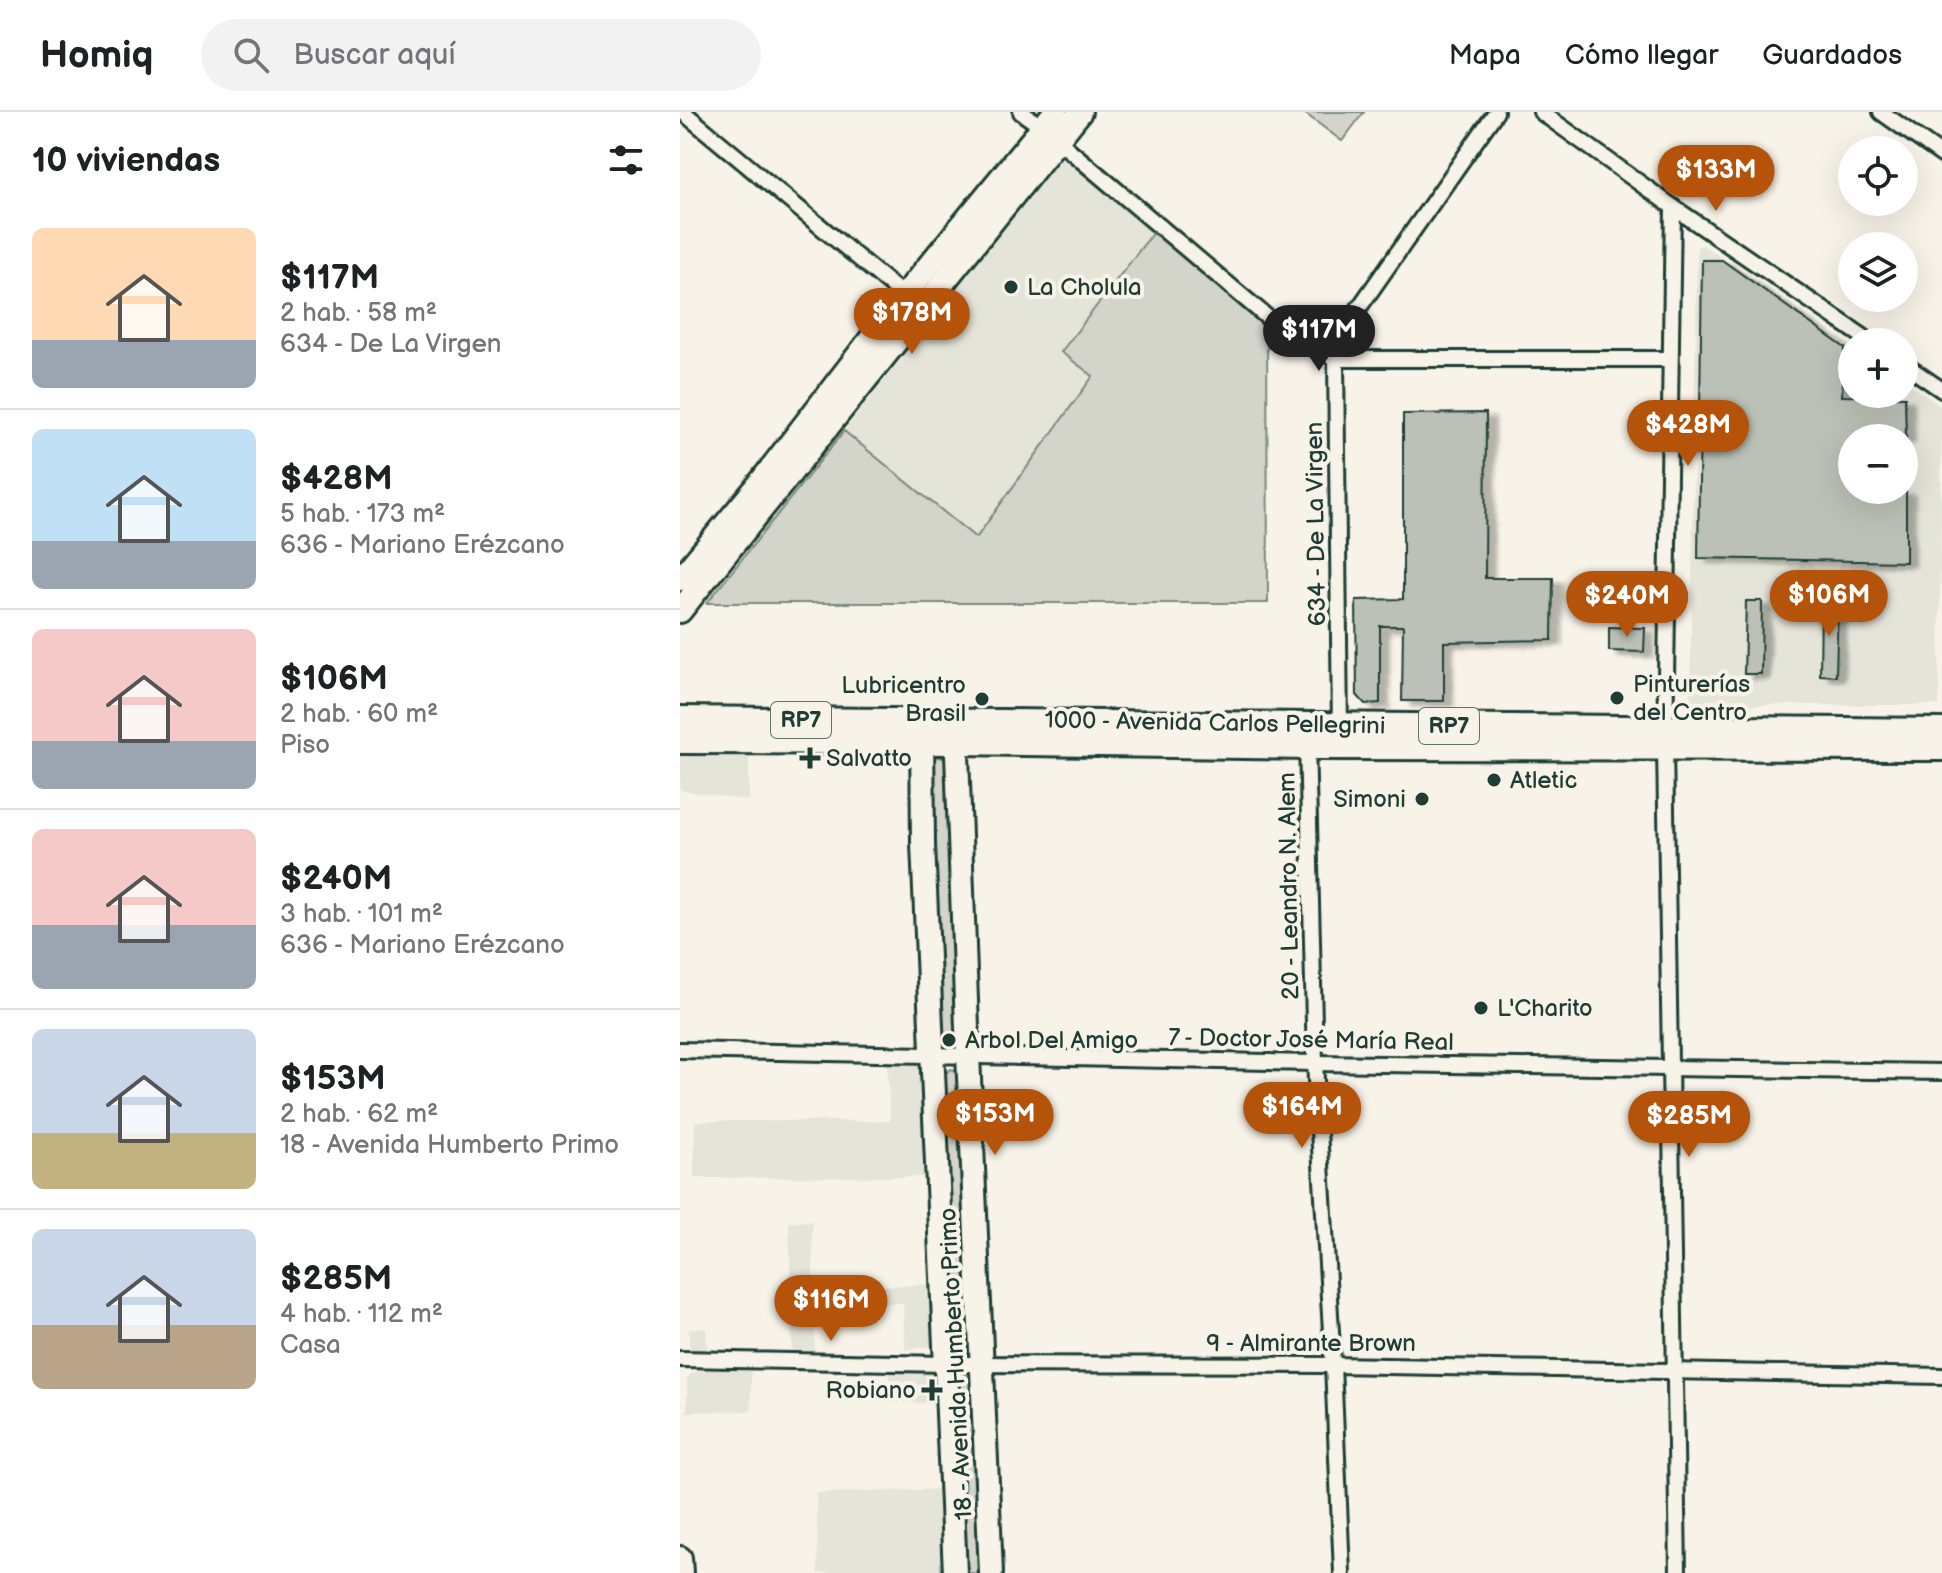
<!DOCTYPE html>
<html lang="es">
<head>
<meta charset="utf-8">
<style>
  :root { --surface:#fff; --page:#f2f2f2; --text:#202124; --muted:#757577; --line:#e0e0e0; --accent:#b45309 }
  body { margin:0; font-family:"Balsamiq Sans",sans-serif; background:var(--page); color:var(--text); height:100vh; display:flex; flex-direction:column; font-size:30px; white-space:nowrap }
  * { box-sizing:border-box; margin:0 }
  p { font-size:26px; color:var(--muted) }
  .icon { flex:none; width:44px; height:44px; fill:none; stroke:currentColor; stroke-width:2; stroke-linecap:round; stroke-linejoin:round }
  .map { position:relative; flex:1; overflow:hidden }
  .sheet { display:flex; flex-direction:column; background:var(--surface); width:680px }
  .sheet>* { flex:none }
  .buttons { position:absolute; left:1158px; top:24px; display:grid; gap:16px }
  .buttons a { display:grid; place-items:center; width:80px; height:80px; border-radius:50%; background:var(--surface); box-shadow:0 8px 32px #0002; font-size:40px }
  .price { position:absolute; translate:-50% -68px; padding:0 18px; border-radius:28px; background:var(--accent); color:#fff; font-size:26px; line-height:52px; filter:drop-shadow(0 2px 4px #0008) }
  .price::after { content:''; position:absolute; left:50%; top:48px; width:24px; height:18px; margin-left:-12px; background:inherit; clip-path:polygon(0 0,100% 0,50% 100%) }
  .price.current { background:#222; color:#fff }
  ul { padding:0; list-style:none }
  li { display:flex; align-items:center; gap:24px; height:200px; padding:0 32px }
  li+li { border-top:2px solid var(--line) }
  li span { display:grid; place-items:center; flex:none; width:224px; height:160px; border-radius:12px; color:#555 }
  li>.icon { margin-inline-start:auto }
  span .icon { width:96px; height:96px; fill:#fffc; stroke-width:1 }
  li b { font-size:34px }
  h2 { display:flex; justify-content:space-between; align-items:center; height:96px; padding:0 32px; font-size:34px }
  header { display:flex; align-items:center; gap:48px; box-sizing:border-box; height:112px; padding:0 40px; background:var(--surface); border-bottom:2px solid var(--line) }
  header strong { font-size:38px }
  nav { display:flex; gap:44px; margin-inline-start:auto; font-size:28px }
  .search { width:560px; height:72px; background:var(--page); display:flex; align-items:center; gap:20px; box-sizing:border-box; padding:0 28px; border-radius:44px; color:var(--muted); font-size:30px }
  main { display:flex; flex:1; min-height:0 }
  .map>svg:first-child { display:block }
</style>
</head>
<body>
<header>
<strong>Homiq</strong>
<div class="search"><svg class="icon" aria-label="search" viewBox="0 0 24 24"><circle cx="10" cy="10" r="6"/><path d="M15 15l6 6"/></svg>Buscar aquí</div>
<nav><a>Mapa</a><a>Cómo llegar</a><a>Guardados</a></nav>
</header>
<main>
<section class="sheet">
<h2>10 viviendas<svg class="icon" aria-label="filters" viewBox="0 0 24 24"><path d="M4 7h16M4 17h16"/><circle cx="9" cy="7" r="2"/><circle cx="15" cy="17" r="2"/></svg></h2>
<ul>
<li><span style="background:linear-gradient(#ffd9b3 70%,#9aa5b1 0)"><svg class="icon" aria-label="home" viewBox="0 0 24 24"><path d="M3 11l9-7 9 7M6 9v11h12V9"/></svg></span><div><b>$117M</b><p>2 hab. · 58 m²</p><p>634 - De La Virgen</p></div></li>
<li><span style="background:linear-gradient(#bfe0f5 70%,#9aa5b1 0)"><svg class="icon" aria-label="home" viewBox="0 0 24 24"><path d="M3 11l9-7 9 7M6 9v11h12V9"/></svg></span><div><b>$428M</b><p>5 hab. · 173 m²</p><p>636 - Mariano Erézcano</p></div></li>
<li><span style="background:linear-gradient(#f6c9c9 70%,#9aa5b1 0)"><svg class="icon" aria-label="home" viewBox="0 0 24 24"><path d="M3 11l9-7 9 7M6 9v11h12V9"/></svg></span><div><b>$106M</b><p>2 hab. · 60 m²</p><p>Piso</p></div></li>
<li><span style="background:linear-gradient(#f6c9c9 60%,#9aa5b1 0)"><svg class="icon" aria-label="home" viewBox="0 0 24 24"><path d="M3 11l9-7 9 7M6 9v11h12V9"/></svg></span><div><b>$240M</b><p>3 hab. · 101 m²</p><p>636 - Mariano Erézcano</p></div></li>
<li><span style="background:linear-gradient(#c9d6e8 65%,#c2b280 0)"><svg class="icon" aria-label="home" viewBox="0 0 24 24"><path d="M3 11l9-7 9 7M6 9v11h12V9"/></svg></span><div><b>$153M</b><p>2 hab. · 62 m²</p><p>18 - Avenida Humberto Primo</p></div></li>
<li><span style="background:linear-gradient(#c9d6e8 60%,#b9a48a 0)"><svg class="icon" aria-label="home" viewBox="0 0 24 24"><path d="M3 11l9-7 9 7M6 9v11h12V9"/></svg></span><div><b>$285M</b><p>4 hab. · 112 m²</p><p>Casa</p></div></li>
</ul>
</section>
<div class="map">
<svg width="1262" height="1461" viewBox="0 0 1262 1461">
  <defs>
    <filter id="shadow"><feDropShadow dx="9" dy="5" stdDeviation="2" flood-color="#0004"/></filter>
  </defs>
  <rect width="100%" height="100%" fill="#f7f3e8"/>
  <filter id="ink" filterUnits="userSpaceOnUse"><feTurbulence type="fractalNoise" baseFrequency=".0125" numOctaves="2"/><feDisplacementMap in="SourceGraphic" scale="16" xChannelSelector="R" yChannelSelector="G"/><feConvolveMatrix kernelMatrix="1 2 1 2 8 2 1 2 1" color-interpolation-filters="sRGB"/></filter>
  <g filter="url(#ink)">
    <!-- built -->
    <g fill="#e5e4d9" fill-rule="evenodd">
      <polygon points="382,44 475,118 381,240 414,263 296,426 164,319"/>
      <path d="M1023,133l149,101v48h52v-13l38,26 -3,298h-249l7,-458zM1172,326h52v52h-52z"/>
      <polygon points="69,633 69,689 0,678 0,638"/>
      <polygon points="207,952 236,953 243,958 248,1009 243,1010 243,1065 14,1066 15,1009 210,1009"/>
      <polygon points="132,1109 135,1240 112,1240 109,1110"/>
      <polygon points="255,1172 254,1234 225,1238 223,1191 203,1191 202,1174"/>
      <polygon points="26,1216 27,1241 12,1241 9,1234 9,1217"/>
      <polygon points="209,1255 255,1259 260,1291 210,1291"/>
      <polygon points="24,1257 71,1258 71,1299 7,1300 7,1267 12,1261"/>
      <polygon points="263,1377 267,1461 138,1461 136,1381"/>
    </g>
    <!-- green -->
    <g fill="#d3d5ca" stroke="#79897f" stroke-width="2">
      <polygon points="623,0 684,0 662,29"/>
      <polygon points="475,118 587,211 588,491 27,491 164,319 296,426 413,264 381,240"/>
      <path d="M257,644l11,4 13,277c-7,7 -14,9 -21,2l-9,-281z"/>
      <path d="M271,957l12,4 7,271c-7,2 -11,2 -16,-3l-12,-265z"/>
      <polygon points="284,1263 295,1268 305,1461 283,1461 274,1270"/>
    </g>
    <!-- building -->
    <g fill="#bbc1b6" stroke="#1f3d34" stroke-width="2" filter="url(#shadow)">
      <polygon points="1022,148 1042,148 1165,236 1162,284 1225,285 1226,326 1172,326 1172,378 1226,378 1226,450 1018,446"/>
      <polygon points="806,301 805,466 873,466 872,528 764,530 764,589 722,589 723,514 700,514 700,591 685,592 677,583 676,488 723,487 723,302"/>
      <polygon points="1066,489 1082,489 1081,562 1064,562"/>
      <polygon points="1141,490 1158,490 1156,564 1140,563"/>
      <polygon points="929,515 965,516 964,540 929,539"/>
    </g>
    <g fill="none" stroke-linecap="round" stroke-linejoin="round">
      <defs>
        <g id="street">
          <polyline points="3,0 224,184"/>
          <polyline points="341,0 362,15 607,222 656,247 990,247"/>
          <polyline points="861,0 993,95 1191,230"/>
          <polyline points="1201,0 1262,43"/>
          <polyline points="993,95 985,634 998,1461"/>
          <polyline points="1224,252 1262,278"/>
          <polyline points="660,619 656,247 660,229 674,203 816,0"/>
          <polyline points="627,630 635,951 653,1253 662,1461"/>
          <polyline points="0,938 635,951 1262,960"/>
          <polyline points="0,1247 266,1252 653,1253 1262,1264"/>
        </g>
        <g id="secondary">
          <polyline points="0,467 76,376 224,184 375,0"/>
          <polyline points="0,499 400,0"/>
          <polyline points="242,615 243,732 275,1461"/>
          <polyline points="276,615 288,943 311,1461"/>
          <polyline points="0,1446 1,1461"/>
        </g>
        <g id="primary">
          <polyline points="0,607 1262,619"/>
          <polyline points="0,629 277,630 628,635 1262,636"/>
        </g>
      </defs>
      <!-- street casing -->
      <use href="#street" stroke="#1f3d34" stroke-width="20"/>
      <!-- secondary casing -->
      <use href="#secondary" stroke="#1f3d34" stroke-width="28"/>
      <!-- primary casing -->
      <use href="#primary" stroke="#1f3d34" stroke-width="30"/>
      <!-- street -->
      <use href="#street" stroke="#f7f3e8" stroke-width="14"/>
      <!-- secondary -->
      <use href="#secondary" stroke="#f7f3e8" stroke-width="22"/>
      <!-- primary -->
      <use href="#primary" stroke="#f7f3e8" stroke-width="24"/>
    </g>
  </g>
  <!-- markers -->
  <g fill="#1f3d34" stroke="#f7f3e8" stroke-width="3">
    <circle cx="331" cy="175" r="8"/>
    <circle cx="937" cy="586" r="8"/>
    <circle cx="302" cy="587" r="8"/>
    <path d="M126 634h8v8h8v8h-8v8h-8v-8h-8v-8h8z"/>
    <circle cx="814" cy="668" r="8"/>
    <circle cx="742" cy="687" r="8"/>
    <circle cx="801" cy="896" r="8"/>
    <circle cx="269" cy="928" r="8"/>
    <path d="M248 1266h8v8h8v8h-8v8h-8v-8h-8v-8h8z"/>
  </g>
  <g text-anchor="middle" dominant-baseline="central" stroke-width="8" stroke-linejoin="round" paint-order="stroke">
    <!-- shield labels -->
    <g fill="#f7f3e8" stroke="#60746a" stroke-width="2">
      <rect x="91" y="590" width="60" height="36" rx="6"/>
      <rect x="739" y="596" width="60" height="36" rx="6"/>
    </g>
    <g font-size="22" font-weight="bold" fill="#1f3d34">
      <text x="121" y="608">RP7</text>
      <text x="769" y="614">RP7</text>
    </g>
    <!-- poi labels -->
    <g font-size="24" fill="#1f3d34" stroke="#f7f3e8" text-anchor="start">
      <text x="347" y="175">La Cholula</text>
      <text x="953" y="572">Pinturerías<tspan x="953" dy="28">del Centro</tspan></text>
      <text x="286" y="573" text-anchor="end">Lubricentro<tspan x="286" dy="28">Brasil</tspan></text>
      <text x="146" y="646">Salvatto</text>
      <text x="830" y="668">Atletic</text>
      <text x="726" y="687" text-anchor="end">Simoni</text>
      <text x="817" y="896">L'Charito</text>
      <text x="285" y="928">Arbol Del Amigo</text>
      <text x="236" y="1278" text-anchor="end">Robiano</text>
    </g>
    <!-- street labels -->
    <g font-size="24" fill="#1f3d34" stroke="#f7f3e8">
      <text transform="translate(636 412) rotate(-91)">634 - De La Virgen</text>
      <text transform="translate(535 611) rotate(1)">1000 - Avenida Carlos Pellegrini</text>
      <text transform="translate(609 774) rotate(-91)">20 - Leandro N. Alem</text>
      <text transform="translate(631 928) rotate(1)">7 - Doctor José María Real</text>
      <text x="631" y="1231">9 - Almirante Brown</text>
      <text transform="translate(276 1252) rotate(-93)">18 - Avenida Humberto Primo</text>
    </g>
  </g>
</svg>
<div class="buttons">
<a><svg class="icon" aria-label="locate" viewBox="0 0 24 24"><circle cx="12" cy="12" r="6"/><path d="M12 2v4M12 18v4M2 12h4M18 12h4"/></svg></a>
<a><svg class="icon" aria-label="layers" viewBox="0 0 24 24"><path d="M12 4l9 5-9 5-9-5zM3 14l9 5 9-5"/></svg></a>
<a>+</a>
<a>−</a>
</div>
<b class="price" style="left:1036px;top:101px">$133M</b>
<b class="price" style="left:232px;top:244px">$178M</b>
<b class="price current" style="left:639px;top:261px">$117M</b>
<b class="price" style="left:1008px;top:356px">$428M</b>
<b class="price" style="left:1149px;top:526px">$106M</b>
<b class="price" style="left:947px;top:527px">$240M</b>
<b class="price" style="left:622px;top:1038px">$164M</b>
<b class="price" style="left:315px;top:1045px">$153M</b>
<b class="price" style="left:1009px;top:1047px">$285M</b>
<b class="price" style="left:151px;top:1231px">$116M</b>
</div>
</main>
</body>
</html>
